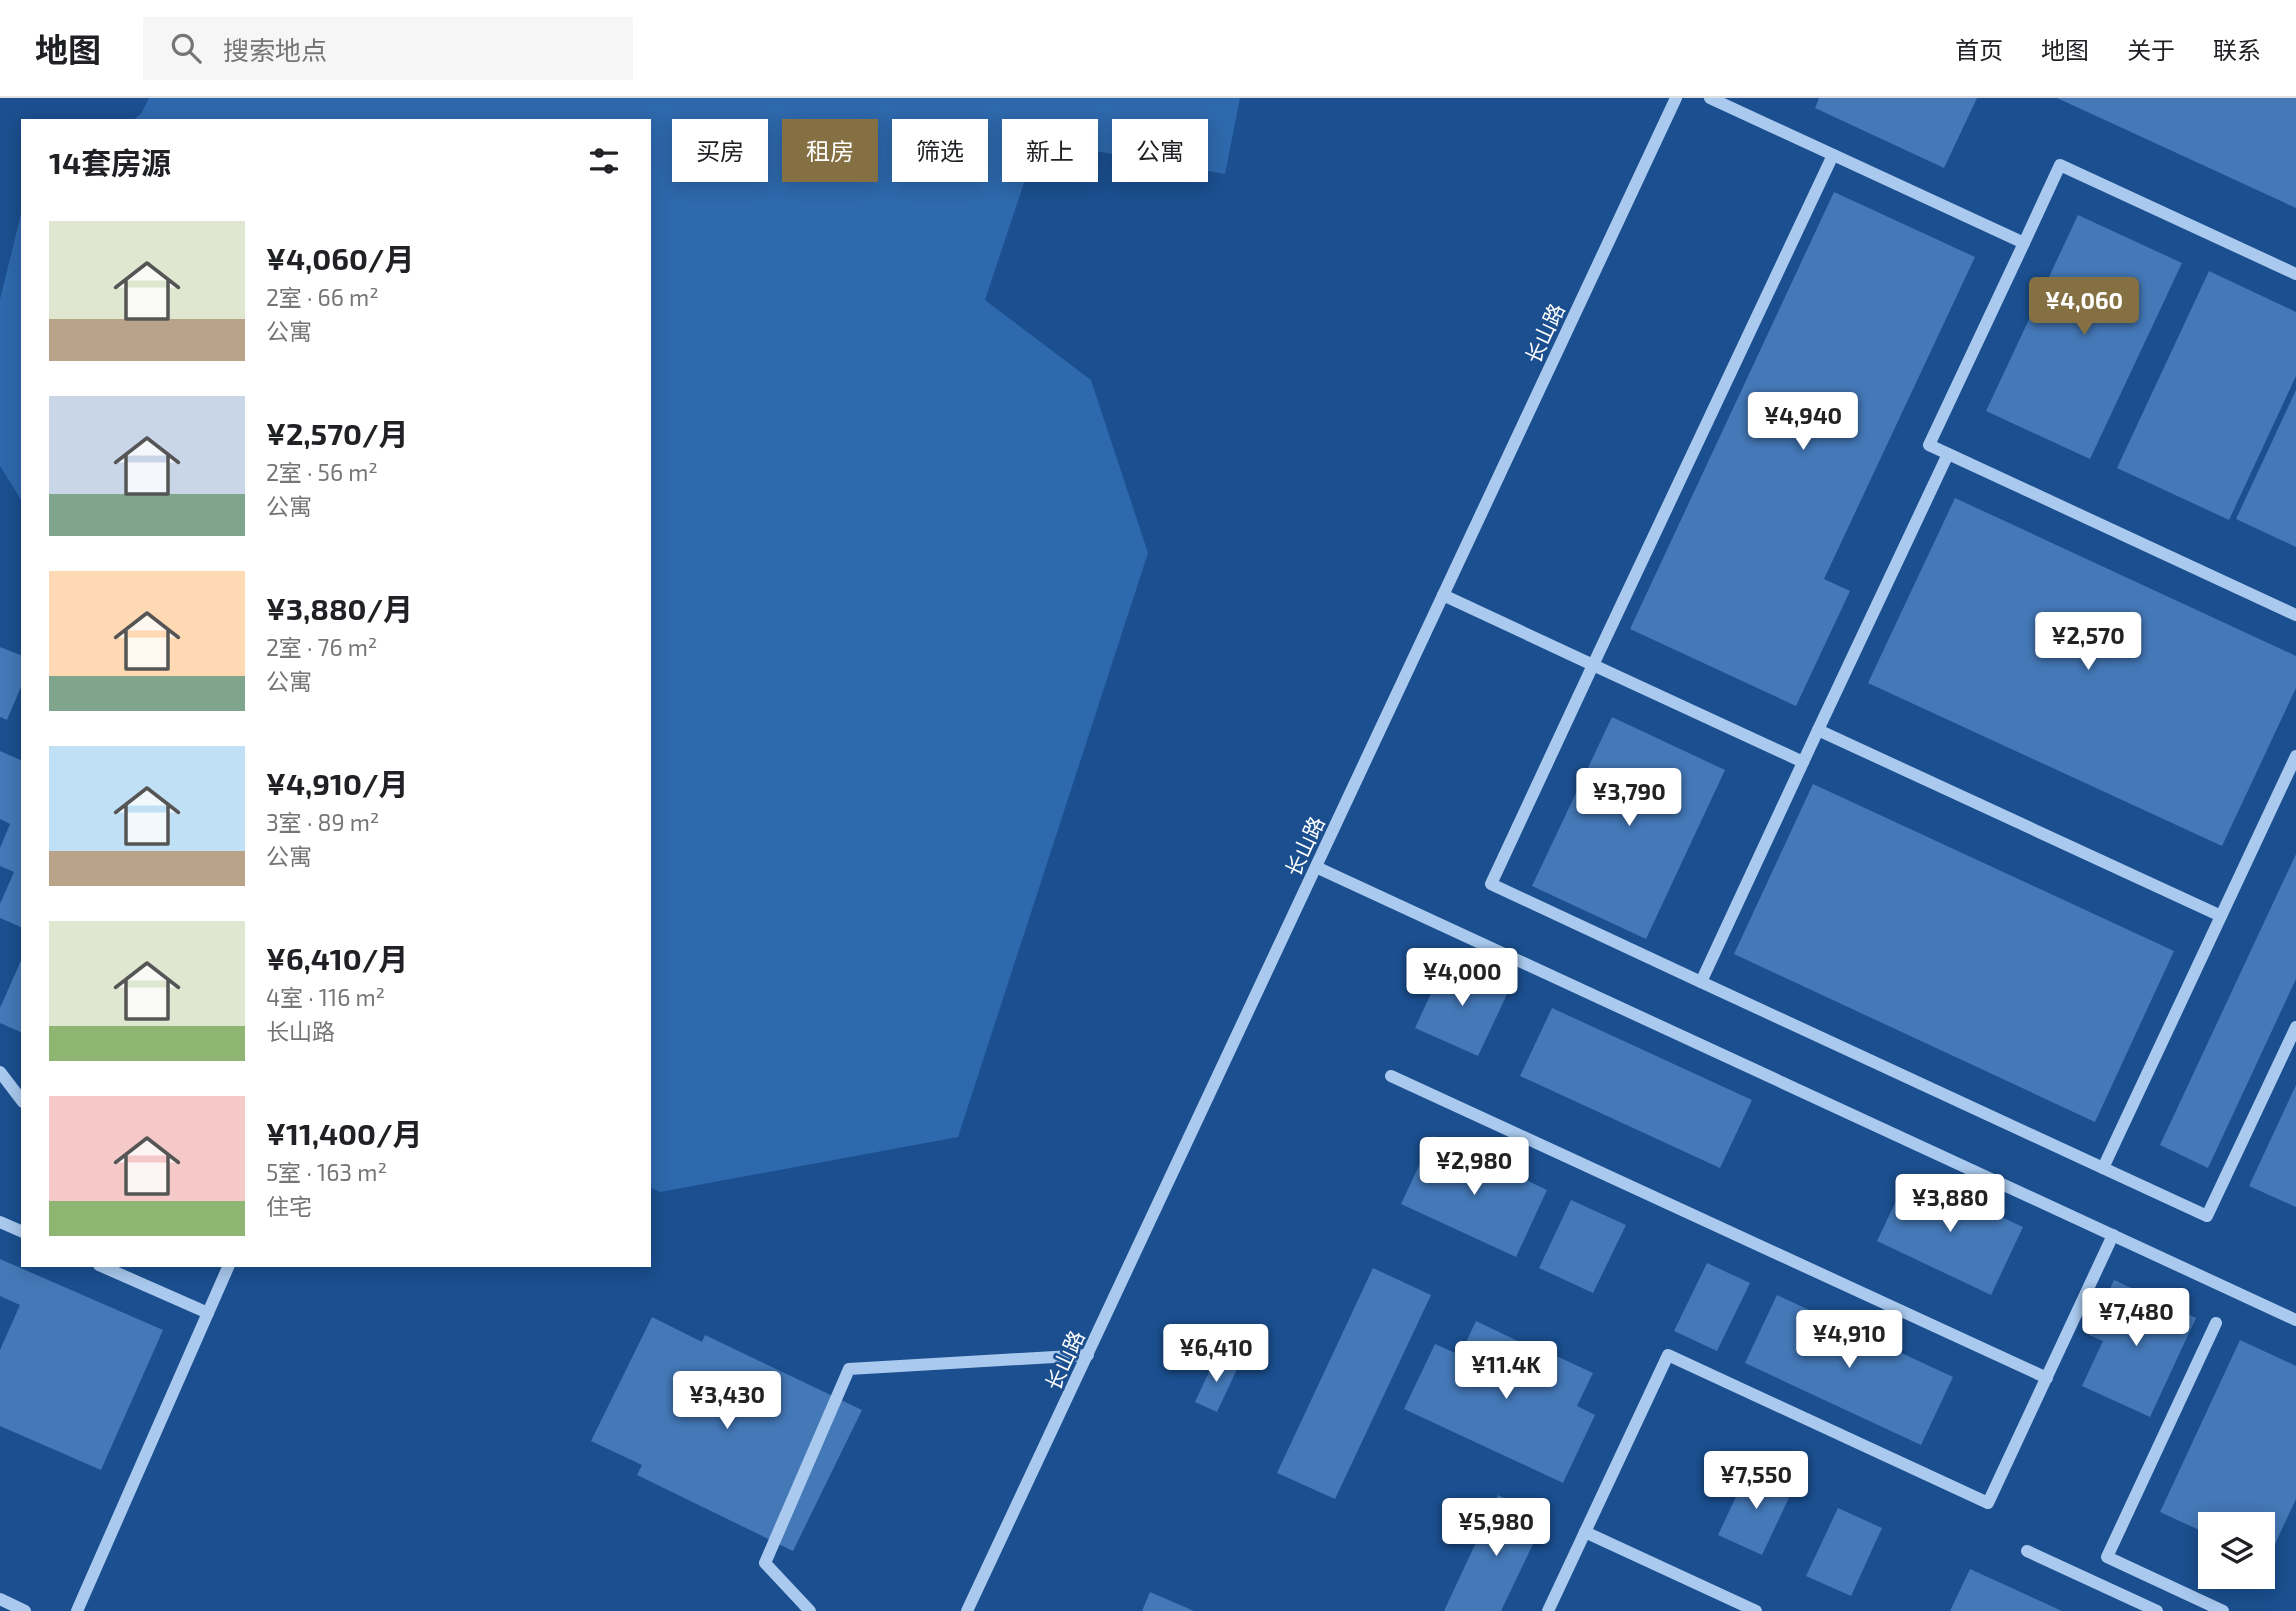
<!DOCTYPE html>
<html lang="zh">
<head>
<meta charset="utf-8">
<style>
  :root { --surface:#fff; --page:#f6f6f6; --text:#202124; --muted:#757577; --line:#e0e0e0; --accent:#847042 }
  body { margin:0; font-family:"Exo 2","Noto Sans SC",sans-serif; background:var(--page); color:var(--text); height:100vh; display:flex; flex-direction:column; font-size:26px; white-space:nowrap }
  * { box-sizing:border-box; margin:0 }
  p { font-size:23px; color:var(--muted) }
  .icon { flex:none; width:38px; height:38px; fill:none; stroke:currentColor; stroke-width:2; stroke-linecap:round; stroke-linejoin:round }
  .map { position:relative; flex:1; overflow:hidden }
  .panel { position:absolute; left:21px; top:21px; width:630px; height:1148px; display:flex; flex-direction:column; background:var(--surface); border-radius:0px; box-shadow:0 4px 18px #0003 }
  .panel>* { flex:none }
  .top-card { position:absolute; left:672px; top:21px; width:665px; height:63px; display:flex; gap:14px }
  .buttons { position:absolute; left:2198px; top:1414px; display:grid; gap:14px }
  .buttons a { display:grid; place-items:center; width:77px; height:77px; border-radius:0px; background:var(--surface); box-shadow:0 4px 18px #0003; font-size:35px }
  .price { position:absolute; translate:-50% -60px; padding:0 16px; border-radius:7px; background:#fff; color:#222; font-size:23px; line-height:46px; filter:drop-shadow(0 2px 4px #0008) }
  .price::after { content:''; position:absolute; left:50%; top:42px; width:21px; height:16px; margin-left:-10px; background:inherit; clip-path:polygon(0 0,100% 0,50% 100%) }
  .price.on { background:var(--accent); color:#fff }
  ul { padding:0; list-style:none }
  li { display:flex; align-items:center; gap:21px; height:175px; padding:0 28px }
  li span { display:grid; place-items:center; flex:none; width:196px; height:140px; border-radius:0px; color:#555 }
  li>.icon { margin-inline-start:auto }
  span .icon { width:84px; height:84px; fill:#fffc; stroke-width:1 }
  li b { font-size:30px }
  h2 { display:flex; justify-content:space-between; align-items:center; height:84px; padding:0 28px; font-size:30px }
  .tag { padding:0 24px; border-radius:0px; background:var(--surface); box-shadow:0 4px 18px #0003; font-size:24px; line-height:63px }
  .tag.on { background:var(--accent); color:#fff }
  header { display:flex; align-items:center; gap:42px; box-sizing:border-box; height:98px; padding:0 35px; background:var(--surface); border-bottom:2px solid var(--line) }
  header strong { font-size:33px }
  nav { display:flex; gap:38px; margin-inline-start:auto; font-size:24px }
  .search { width:490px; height:63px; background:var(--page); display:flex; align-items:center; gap:18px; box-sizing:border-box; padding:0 24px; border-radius:0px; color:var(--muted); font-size:26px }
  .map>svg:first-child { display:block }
</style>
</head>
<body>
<header>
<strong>地图</strong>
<div class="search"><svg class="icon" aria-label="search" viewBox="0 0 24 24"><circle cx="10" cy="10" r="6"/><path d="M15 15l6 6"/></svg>搜索地点</div>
<nav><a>首页</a><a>地图</a><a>关于</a><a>联系</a></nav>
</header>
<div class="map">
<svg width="2296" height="1513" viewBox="0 0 2296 1513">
  <rect width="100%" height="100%" fill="#1b4f8f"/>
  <!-- green -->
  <g fill="#2e69ad">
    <polygon points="149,0 1240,0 1225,76 1038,43 985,202 1091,282 1148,455 958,1039 660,1094 649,1089 649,23 132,23 141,16"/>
    <polygon points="23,108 23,405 0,368 0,201"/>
  </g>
  <!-- building -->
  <g fill="#4478b7">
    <polygon points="1819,0 1977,0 1944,70 1815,10"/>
    <polygon points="2057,0 2296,0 2296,110"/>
    <polygon points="1834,94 1975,159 1824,481 1850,493 1796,608 1630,531"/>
    <polygon points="2078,117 2182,165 2090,361 1986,313"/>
    <polygon points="2209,173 2296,214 2296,278 2229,422 2117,370"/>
    <polygon points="2296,292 2296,449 2236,421"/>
    <polygon points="1955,400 2296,558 2296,590 2222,748 1868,585"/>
    <polygon points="0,549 23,558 23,584 7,622 0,619"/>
    <polygon points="1612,619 1725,672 1646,841 1532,788"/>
    <polygon points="0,653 23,663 23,830 0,820 0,806 14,774 0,768 0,750 10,726 0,721"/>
    <polygon points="1813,686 2174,853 2095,1024 1734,856"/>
    <polygon points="2296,756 2296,881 2208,1070 2160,1047"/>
    <polygon points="23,858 23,935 0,925 0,910"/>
    <polygon points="1447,861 1510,890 1478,958 1415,930"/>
    <polygon points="1552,910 1752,1002 1720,1070 1520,978"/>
    <polygon points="2296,987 2296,1109 2249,1088"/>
    <polygon points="1433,1038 1547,1092 1516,1159 1401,1106"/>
    <polygon points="1909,1076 2023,1129 1991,1197 1877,1143"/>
    <polygon points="1571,1102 1626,1127 1593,1195 1539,1170"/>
    <polygon points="0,1161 163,1232 101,1372 0,1328 0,1252 20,1207 0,1198"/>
    <polygon points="1707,1165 1750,1185 1717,1253 1674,1233"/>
    <polygon points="1373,1170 1431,1197 1335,1401 1277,1375"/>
    <polygon points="2114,1182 2196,1220 2150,1319 2082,1288 2103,1243 2089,1237"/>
    <polygon points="1777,1197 1953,1279 1921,1347 1745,1265"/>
    <polygon points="652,1219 702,1244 705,1237 862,1312 793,1453 637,1377 642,1367 591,1343"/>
    <polygon points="1476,1223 1522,1245 1508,1277 1525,1286 1541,1251 1593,1275 1577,1308 1595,1317 1563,1385 1404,1311 1435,1246 1460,1257"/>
    <polygon points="2240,1242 2296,1268 2296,1401 2267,1463 2263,1461 2263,1426 2210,1426 2210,1437 2160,1414"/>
    <polygon points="1216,1259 1238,1269 1217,1314 1195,1304"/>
    <polygon points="1750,1369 1794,1389 1762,1457 1718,1437"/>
    <polygon points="1498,1397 1546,1419 1501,1513 1444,1513"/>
    <polygon points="1838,1410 1882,1430 1851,1498 1806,1478"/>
    <polygon points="1970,1471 2014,1491 2062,1513 1950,1513"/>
    <polygon points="1150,1494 1194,1513 1142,1513"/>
  </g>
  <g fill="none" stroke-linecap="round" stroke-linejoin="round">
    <!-- minor -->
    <g stroke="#a9c9ee" stroke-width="12">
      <polyline points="1710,0 2024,145 2060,67 2296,176"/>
      <polyline points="2024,145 1929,347 2296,517"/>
      <polyline points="1443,497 1593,567 1833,57"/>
      <polyline points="1818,632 1948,356"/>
      <polyline points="2296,658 2103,1070 2207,1118 2296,929"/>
      <polyline points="1316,769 2296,1222"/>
      <polyline points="1701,884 1491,786 1593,567 1803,664"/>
      <polyline points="0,974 23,1004"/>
      <polyline points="1391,978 2047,1280"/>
      <polyline points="2103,1070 1701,884 1818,632 2221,818"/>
      <polyline points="0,1124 23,1134"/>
      <polyline points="99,1167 208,1215"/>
      <polyline points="2216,1225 2107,1459 2223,1513"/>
      <polyline points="1585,1434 1756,1513"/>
      <polyline points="2027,1453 2157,1513"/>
      <polyline points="0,1501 25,1513"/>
      <polyline points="77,1513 229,1167"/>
      <polyline points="810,1513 765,1465 849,1271 1088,1257"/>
      <polyline points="967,1513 1676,0"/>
      <polyline points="1548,1513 1668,1257 1988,1405 2113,1137"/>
    </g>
  </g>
  <g text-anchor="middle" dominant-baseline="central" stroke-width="5" stroke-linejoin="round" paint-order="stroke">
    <!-- street labels -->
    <g font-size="21" fill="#fff" stroke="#1b4f8f">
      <text transform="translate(1544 235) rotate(-65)">长山路</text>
      <text transform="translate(1304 748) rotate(-65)">长山路</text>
      <text transform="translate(1064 1262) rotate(-65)">长山路</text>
    </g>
  </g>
</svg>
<div class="buttons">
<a><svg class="icon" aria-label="layers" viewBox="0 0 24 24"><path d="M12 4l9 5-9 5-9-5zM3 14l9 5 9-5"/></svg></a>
</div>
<b class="price on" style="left:2084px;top:239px">¥4,060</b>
<b class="price" style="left:1803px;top:354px">¥4,940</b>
<b class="price" style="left:2088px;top:574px">¥2,570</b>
<b class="price" style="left:1629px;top:730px">¥3,790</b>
<b class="price" style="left:1462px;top:910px">¥4,000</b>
<b class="price" style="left:1474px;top:1099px">¥2,980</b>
<b class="price" style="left:1950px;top:1136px">¥3,880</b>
<b class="price" style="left:2136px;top:1250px">¥7,480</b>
<b class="price" style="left:1849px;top:1272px">¥4,910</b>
<b class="price" style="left:1216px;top:1286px">¥6,410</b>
<b class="price" style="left:1506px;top:1303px">¥11.4K</b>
<b class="price" style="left:727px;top:1333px">¥3,430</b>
<b class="price" style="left:1756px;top:1413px">¥7,550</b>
<b class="price" style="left:1496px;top:1460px">¥5,980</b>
<div class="top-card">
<a class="tag">买房</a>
<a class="tag on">租房</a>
<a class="tag">筛选</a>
<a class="tag">新上</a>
<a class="tag">公寓</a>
</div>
<section class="panel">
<h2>14套房源<svg class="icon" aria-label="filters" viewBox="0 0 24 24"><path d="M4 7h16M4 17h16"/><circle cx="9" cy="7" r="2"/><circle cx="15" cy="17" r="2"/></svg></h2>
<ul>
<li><span style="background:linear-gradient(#dfe7d0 70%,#b9a48a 0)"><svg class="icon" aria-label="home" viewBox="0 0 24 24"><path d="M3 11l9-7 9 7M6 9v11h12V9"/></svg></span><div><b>¥4,060/月</b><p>2室 · 66 m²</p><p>公寓</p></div></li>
<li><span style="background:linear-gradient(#c9d6e8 70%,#7fa58c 0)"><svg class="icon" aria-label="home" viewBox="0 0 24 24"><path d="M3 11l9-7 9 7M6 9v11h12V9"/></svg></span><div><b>¥2,570/月</b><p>2室 · 56 m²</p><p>公寓</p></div></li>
<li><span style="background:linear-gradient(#ffd9b3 75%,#7fa58c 0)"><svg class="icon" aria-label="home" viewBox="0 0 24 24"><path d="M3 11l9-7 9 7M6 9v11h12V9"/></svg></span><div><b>¥3,880/月</b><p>2室 · 76 m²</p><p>公寓</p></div></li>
<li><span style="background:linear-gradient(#bfe0f5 75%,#b9a48a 0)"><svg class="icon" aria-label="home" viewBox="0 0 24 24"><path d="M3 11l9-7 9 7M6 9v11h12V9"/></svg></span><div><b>¥4,910/月</b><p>3室 · 89 m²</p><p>公寓</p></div></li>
<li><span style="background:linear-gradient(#dfe7d0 75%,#8fb573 0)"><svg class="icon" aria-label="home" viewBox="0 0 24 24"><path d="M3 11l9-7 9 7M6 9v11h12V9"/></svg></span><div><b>¥6,410/月</b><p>4室 · 116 m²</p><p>长山路</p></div></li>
<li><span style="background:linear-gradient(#f6c9c9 75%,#8fb573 0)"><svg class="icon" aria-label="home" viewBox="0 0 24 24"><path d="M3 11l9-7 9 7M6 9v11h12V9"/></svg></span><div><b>¥11,400/月</b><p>5室 · 163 m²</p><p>住宅</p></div></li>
</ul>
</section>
</div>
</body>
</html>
